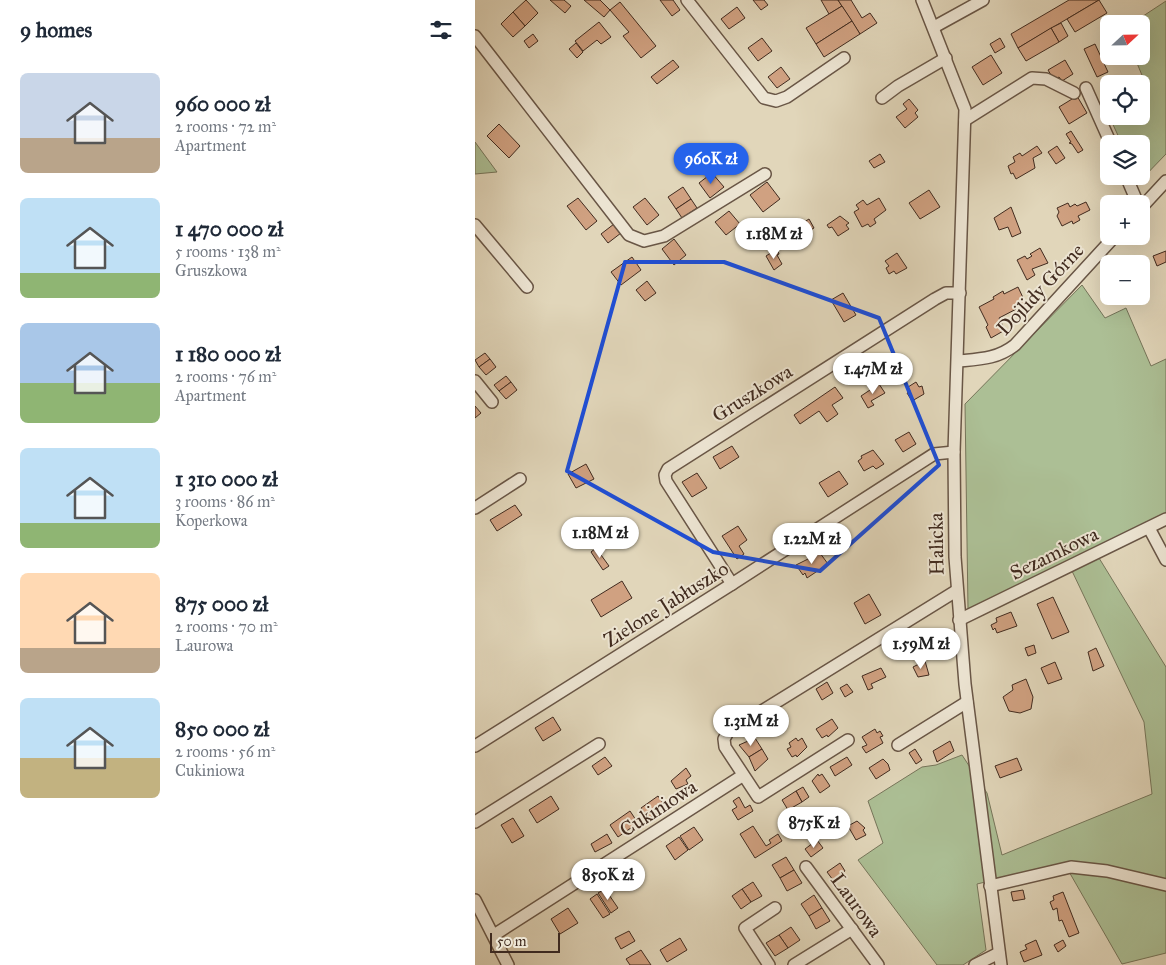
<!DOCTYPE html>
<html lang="en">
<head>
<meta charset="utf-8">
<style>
  :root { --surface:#fff; --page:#f2f2f3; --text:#1f2937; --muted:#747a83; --accent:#2563eb }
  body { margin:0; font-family:"IM FELL Great Primer",serif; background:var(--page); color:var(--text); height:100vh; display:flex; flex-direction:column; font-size:19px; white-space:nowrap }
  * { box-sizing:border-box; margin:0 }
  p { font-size:16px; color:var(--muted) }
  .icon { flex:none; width:28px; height:28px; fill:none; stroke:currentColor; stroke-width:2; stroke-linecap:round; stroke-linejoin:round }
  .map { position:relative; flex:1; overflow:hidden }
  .panel { display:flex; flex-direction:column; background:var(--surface); width:475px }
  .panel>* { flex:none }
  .needle { width:32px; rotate:68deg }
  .fabs { position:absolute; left:625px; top:15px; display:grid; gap:10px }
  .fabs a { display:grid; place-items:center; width:50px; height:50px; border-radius:8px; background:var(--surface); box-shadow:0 5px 20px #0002; font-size:25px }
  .scale { position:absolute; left:15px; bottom:12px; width:70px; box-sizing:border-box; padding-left:5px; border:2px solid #412b1f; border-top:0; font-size:14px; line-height:18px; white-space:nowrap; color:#412b1f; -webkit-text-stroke:4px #ece4d2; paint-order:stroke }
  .price { position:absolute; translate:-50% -42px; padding:0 11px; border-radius:18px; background:#fff; color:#222; font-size:16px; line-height:32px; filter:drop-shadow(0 1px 2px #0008) }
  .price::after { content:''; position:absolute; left:50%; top:30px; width:15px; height:11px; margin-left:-8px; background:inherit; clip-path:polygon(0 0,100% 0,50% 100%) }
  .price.active { background:var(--accent); color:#fff }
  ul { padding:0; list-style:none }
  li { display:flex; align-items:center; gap:15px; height:125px; padding:0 20px }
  li span { display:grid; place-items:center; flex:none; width:140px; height:100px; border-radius:8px; color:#555 }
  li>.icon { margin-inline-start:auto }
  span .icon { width:60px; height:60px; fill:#fffc; stroke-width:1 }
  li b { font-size:21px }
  h2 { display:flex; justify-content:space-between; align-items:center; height:60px; padding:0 20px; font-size:21px }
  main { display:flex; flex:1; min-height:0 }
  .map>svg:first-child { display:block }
</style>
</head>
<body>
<main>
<section class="panel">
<h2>9 homes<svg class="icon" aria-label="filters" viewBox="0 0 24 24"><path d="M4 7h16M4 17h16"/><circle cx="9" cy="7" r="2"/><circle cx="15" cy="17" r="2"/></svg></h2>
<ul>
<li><span style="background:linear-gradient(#c9d6e8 65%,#b9a48a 0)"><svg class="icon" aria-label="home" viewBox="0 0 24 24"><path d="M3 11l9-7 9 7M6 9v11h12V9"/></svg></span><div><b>960 000 zł</b><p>2 rooms · 72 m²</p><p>Apartment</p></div></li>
<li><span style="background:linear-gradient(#bfe0f5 75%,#8fb573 0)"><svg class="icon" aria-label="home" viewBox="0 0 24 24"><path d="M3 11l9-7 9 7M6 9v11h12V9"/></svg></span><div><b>1 470 000 zł</b><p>5 rooms · 138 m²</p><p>Gruszkowa</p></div></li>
<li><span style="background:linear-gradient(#a9c7e8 60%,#8fb573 0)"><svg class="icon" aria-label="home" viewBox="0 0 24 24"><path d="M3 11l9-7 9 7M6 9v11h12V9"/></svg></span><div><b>1 180 000 zł</b><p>2 rooms · 76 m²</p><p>Apartment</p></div></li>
<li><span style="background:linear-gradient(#bfe0f5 75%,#8fb573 0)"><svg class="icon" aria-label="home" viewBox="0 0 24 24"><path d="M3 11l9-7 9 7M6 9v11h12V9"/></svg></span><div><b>1 310 000 zł</b><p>3 rooms · 86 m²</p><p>Koperkowa</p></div></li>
<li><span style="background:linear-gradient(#ffd9b3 75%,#b9a48a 0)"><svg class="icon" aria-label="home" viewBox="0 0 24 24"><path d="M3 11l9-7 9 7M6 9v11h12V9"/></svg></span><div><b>875 000 zł</b><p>2 rooms · 70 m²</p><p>Laurowa</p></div></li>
<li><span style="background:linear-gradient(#bfe0f5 60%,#c2b280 0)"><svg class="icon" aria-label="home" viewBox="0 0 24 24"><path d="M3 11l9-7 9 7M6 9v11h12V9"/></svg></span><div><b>850 000 zł</b><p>2 rooms · 56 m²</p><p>Cukiniowa</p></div></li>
</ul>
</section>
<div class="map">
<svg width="691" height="965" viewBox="0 0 691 965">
  <rect width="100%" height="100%" fill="#e1d6ba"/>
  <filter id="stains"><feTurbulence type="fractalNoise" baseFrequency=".004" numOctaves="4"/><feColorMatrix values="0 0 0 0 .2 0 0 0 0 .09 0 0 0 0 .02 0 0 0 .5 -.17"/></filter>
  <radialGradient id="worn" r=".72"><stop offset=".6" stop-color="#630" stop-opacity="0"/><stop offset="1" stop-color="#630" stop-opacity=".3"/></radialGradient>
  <!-- green -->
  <g fill="#acbf95" stroke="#76755a">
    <polygon points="691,1 691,154 664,182 662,176 666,176 666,144 647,144 634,116 666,116 666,84 662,84 669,80 659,56 666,56 666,24 656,24"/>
    <polygon points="0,142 22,172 0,174"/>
    <polygon points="607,285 630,318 651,308 676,366 691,359 691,514 493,609 490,404"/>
    <polygon points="624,558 691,667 691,953 647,964 589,863 502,884 511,950 488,965 462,965 383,860 408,843 393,801 447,767 461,765 487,755 512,793 527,855 677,794 669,722 597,571"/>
  </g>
  <!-- building -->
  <g fill="#d0a181" stroke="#412b1f">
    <polygon points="51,0 63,13 50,26 38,12"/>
    <polygon points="75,0 89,0 96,6 90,13"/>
    <polygon points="109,0 125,0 135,10 129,17"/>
    <polygon points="185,0 198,0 205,10 197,16"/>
    <polygon points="278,0 289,0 293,5 286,10"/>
    <polygon points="346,0 363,0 367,6 354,14"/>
    <polygon points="363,0 376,0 387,18 395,13 402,23 385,34"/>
    <polygon points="594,0 624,0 543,48 536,34"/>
    <polygon points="624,0 632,13 600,32 592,19"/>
    <polygon points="145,2 181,46 166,58 148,36 154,32 135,10"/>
    <polygon points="367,6 377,21 341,44 331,28"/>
    <polygon points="262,7 270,18 254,29 246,19"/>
    <polygon points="38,12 50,26 38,37 26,24"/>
    <polygon points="377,21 385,34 349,57 341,44"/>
    <polygon points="124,22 136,37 126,44 122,40 108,51 100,41"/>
    <polygon points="586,23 593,36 584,42 576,28"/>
    <polygon points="576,28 584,42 551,61 543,48"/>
    <polygon points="58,34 63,41 54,48 49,41"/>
    <polygon points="287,38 297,51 283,61 273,48"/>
    <polygon points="525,38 530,47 520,53 515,44"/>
    <polygon points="101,43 108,52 102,58 94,49"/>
    <polygon points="620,44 633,72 622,77 609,49"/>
    <polygon points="516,55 527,73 508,85 497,67"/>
    <polygon points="198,60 204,67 182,84 176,77"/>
    <polygon points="590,60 598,74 587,81 584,77 579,80 573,70"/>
    <polygon points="306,67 315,79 302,88 293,77"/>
    <polygon points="602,96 612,113 594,124 584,107"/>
    <polygon points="434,99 443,110 440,113 443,117 430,128 421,117 432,109 428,104"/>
    <polygon points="24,124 45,146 34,158 12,136"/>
    <polygon points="596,131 608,150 603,153 597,144 594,143 596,142 591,134"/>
    <polygon points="562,146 567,153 558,158 560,168 541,179 538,173 536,174 533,166 540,162 538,157 545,153 547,156"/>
    <polygon points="582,146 590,158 581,164 573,152"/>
    <polygon points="405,154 410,162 399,168 394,161"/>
    <polygon points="237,173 249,187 235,198 224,183"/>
    <polygon points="292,182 305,199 288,212 275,195"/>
    <polygon points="208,187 216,199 201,209 193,197"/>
    <polygon points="454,190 465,207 445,219 434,203"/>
    <polygon points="103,198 122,221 111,230 92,206"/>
    <polygon points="170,198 184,215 172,225 158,207"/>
    <polygon points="404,198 411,210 399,219 401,223 395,227 393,224 387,227 379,212 384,209 381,205 388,200 392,205"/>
    <polygon points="216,199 222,208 207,218 201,209"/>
    <polygon points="611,202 615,210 603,216 605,220 598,224 597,221 587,226 582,216 584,212 582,208 593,203 595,207 600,204 602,206"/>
    <polygon points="536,207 546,233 537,237 533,227 524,230 519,218"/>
    <polygon points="254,211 265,224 251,235 240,222"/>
    <polygon points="365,216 374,223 371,225 374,229 363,236 357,227 354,228 352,225"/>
    <polygon points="334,219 339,228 323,237 318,229"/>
    <polygon points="139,224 146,233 133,243 126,234"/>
    <polygon points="199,239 211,255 199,265 187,249"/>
    <polygon points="565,248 573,263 557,269 560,275 552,280 542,260 550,256 552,259 557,256 555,254"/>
    <polygon points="302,249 304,254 302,255 307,264 299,270 291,256"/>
    <polygon points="691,251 691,262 682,266 678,256"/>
    <polygon points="422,253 432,268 421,274 419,271 414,274 411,268 414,266 410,261"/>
    <polygon points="157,257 166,270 146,285 136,272"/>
    <polygon points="172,281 181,293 170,301 161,290"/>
    <polygon points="543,287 551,304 524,318 530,330 516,338 511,327 513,325 504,307 519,299 518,297 528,291 529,294"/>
    <polygon points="368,293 381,315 369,322 356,300"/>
    <polygon points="10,353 15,359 4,367 0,360"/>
    <polygon points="15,359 21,367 11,375 4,367"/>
    <polygon points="31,376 36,382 24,391 19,385"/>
    <polygon points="36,382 42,390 31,399 24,391"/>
    <polygon points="441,382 444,387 447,386 449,394 437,401 432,393 435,391 433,387"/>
    <polygon points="404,384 410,393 396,401 399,405 393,408 386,396"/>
    <polygon points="360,387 368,398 357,405 363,414 352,422 344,411 325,424 319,415"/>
    <polygon points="0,406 6,413 0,418"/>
    <polygon points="434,432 441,444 428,452 420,440"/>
    <polygon points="257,446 264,457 245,469 238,457"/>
    <polygon points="398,450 409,464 401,469 398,466 389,471 383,461 387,458 386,456"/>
    <polygon points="111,464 119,479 101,488 93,474"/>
    <polygon points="364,471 373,484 353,497 344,483"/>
    <polygon points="222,473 232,488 217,497 207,482"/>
    <polygon points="40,505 47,515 22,531 15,520"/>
    <polygon points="263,526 272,540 264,546 269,554 262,559 247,536"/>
    <polygon points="121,548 134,566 128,570 116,552"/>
    <polygon points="345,553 353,564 332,578 330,573 328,575 321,565"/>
    <polygon points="147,581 157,598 126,617 116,600"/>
    <polygon points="394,594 406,615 390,624 379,603"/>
    <polygon points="578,597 594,632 577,639 562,604"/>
    <polygon points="536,612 542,626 522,633 520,628 518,630 516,625 522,622 521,618"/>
    <polygon points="424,640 428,646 421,651 417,645"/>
    <polygon points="559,645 561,653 553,656 550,648"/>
    <polygon points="621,648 629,666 618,671 613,652"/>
    <polygon points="450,661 454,675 443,677 438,667"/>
    <polygon points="580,662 587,679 573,684 566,668"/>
    <polygon points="406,668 411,677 396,684 398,688 393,690 387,676"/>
    <polygon points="551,679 558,697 556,709 545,713 534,711 528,697 538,690 537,685"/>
    <polygon points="352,682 358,693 347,700 341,689"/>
    <polygon points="372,684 378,692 370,697 365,688"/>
    <polygon points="78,717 86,730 68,741 60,728"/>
    <polygon points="357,719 363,728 353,737 352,735 347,738 341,729"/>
    <polygon points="296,721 301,729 292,734 287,726"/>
    <polygon points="400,729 402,733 405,731 408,736 405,737 408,743 391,753 387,747 392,745 387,737"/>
    <polygon points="280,738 287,749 274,757 264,745"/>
    <polygon points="321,738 323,741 327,738 332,747 322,757 321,755 317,757 312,749 316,747 314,743"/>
    <polygon points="475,741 479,751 462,762 458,751"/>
    <polygon points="287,749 293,759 280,771 274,757"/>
    <polygon points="440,749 447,760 441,764 434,753"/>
    <polygon points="130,757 137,766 123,775 117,766"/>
    <polygon points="372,757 377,765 360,776 355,767"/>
    <polygon points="542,758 547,770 525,778 520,766"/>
    <polygon points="408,759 413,764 415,770 401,779 394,768"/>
    <polygon points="211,768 216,776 211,780 213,784 201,789 196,781"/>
    <polygon points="343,774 344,776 347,774 355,786 345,793 337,781"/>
    <polygon points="328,787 334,797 327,802 321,791"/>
    <polygon points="321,791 327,802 313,810 307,800"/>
    <polygon points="76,796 84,809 62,823 54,810"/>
    <polygon points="183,796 191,807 173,819 166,808"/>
    <polygon points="264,797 270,808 275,805 278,811 263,820 257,810 262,807 258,801"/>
    <polygon points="155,811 163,823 143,837 135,825"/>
    <polygon points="38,818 49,836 37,843 26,825"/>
    <polygon points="367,818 371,824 363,829 359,823"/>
    <polygon points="382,821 390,828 388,830 391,835 381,840 373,826"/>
    <polygon points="278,826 291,846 296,843 294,840 303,834 307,841 280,858 265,834"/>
    <polygon points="219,827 228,840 214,850 205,836"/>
    <polygon points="132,834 137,843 120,852 116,844"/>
    <polygon points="204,837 213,850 200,860 191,846"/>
    <polygon points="342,840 348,848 336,857 330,849"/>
    <polygon points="311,857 319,870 305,878 297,865"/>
    <polygon points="365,863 370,871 358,880 352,872"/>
    <polygon points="319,870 327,883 312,891 305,878"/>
    <polygon points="278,882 287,896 276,902 267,889"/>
    <polygon points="130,889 143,908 136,913 123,893"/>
    <polygon points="267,889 276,902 266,909 257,896"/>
    <polygon points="548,890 550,899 538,901 536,892"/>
    <polygon points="588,892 604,933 594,937 587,920 584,921 582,908 578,910 575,902 579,900 578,896"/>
    <polygon points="122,894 135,914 128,918 115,899"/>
    <polygon points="339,895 347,908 334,916 326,904"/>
    <polygon points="93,908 103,923 85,934 76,919"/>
    <polygon points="347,908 355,921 341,929 334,916"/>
    <polygon points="316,927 325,940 313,948 304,935"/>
    <polygon points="154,931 160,941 146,949 140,938"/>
    <polygon points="304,935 313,948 300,956 291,943"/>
    <polygon points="205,938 212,950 192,962 185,950"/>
    <polygon points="561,940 567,955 549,962 545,952 552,949 550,945"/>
    <polygon points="588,940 591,946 583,952 579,945"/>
    <polygon points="166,950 176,965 155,965 151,959"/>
  </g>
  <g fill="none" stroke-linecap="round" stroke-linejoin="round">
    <defs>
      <g id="minor">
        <polyline points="212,0 289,98 301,101 312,97 369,58"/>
        <polyline points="447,0 490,109 479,452 480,557 490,684 526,965"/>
        <polyline points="459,27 508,0"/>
        <polyline points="0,36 154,235 169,241 189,236 290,174"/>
        <polyline points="611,88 636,144"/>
        <polyline points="407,98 423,86 471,58"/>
        <polyline points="490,120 557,78 571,79 599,93"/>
        <polyline points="651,176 663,204"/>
        <polyline points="666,208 691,181"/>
        <polyline points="0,225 52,287"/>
        <path d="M483,361c22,-2 39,-2 57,-16l100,-109"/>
        <polyline points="0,381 17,402"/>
        <polyline points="0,508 45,479"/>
        <polyline points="674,528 691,560"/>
        <polyline points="257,584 191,481 190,475 193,469 460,299 471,293 485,293"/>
        <polyline points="484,620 691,519"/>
        <polyline points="373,740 283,797 250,747 249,739 253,732 481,591"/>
        <polyline points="423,745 492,702"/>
        <polyline points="0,746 257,584 459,454 479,452"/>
        <polyline points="0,822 124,744"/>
        <polyline points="331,867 403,965"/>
        <polyline points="515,886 596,867 632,871 691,885"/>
        <polyline points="0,900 33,965"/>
        <polyline points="19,935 267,776"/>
        <polyline points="294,965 270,928 300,908"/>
        <polyline points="319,965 377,929"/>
        <polyline points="500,965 524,953"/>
      </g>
    </defs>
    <!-- minor casing -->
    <use href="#minor" stroke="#695646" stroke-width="14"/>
    <!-- minor -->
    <use href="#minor" stroke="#ece4d2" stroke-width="11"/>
  </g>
  <!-- marked area -->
  <path fill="none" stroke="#1d4ed8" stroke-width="4" stroke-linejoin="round" d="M150,262h99l155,56 60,147 -119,106 -107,-19 -146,-81z"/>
  <g text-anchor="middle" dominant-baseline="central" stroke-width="4" stroke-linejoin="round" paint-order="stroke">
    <!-- street labels -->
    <g font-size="20" fill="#412b1f" stroke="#ece4d2">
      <text transform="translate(565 289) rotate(-47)">Dojlidy Górne</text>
      <text transform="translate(277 393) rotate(-32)">Gruszkowa</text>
      <text transform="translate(461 544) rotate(-91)">Halicka</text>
      <text transform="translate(579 553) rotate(-26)">Sezamkowa</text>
      <text transform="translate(191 604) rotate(-32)">Zielone Jabłuszko</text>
      <text transform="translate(183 808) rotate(-33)">Cukiniowa</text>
      <text transform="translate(382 905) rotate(54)">Laurowa</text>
    </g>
  </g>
  <rect width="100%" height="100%" filter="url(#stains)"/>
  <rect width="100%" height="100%" fill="url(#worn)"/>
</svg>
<div class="fabs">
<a><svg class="needle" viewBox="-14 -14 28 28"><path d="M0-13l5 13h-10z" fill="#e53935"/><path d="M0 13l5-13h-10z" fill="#747a83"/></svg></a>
<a><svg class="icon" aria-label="locate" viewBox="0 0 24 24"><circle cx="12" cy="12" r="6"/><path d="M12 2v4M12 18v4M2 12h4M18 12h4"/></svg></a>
<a><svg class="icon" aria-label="layers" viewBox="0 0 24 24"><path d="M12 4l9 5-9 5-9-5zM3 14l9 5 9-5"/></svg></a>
<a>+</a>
<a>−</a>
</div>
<div class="scale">50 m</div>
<b class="price active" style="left:236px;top:185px">960K zł</b>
<b class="price" style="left:299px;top:260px">1.18M zł</b>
<b class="price" style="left:398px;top:395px">1.47M zł</b>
<b class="price" style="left:125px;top:559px">1.18M zł</b>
<b class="price" style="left:337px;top:565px">1.22M zł</b>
<b class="price" style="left:446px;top:670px">1.59M zł</b>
<b class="price" style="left:276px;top:747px">1.31M zł</b>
<b class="price" style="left:339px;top:849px">875K zł</b>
<b class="price" style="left:133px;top:901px">850K zł</b>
</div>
</main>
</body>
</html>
